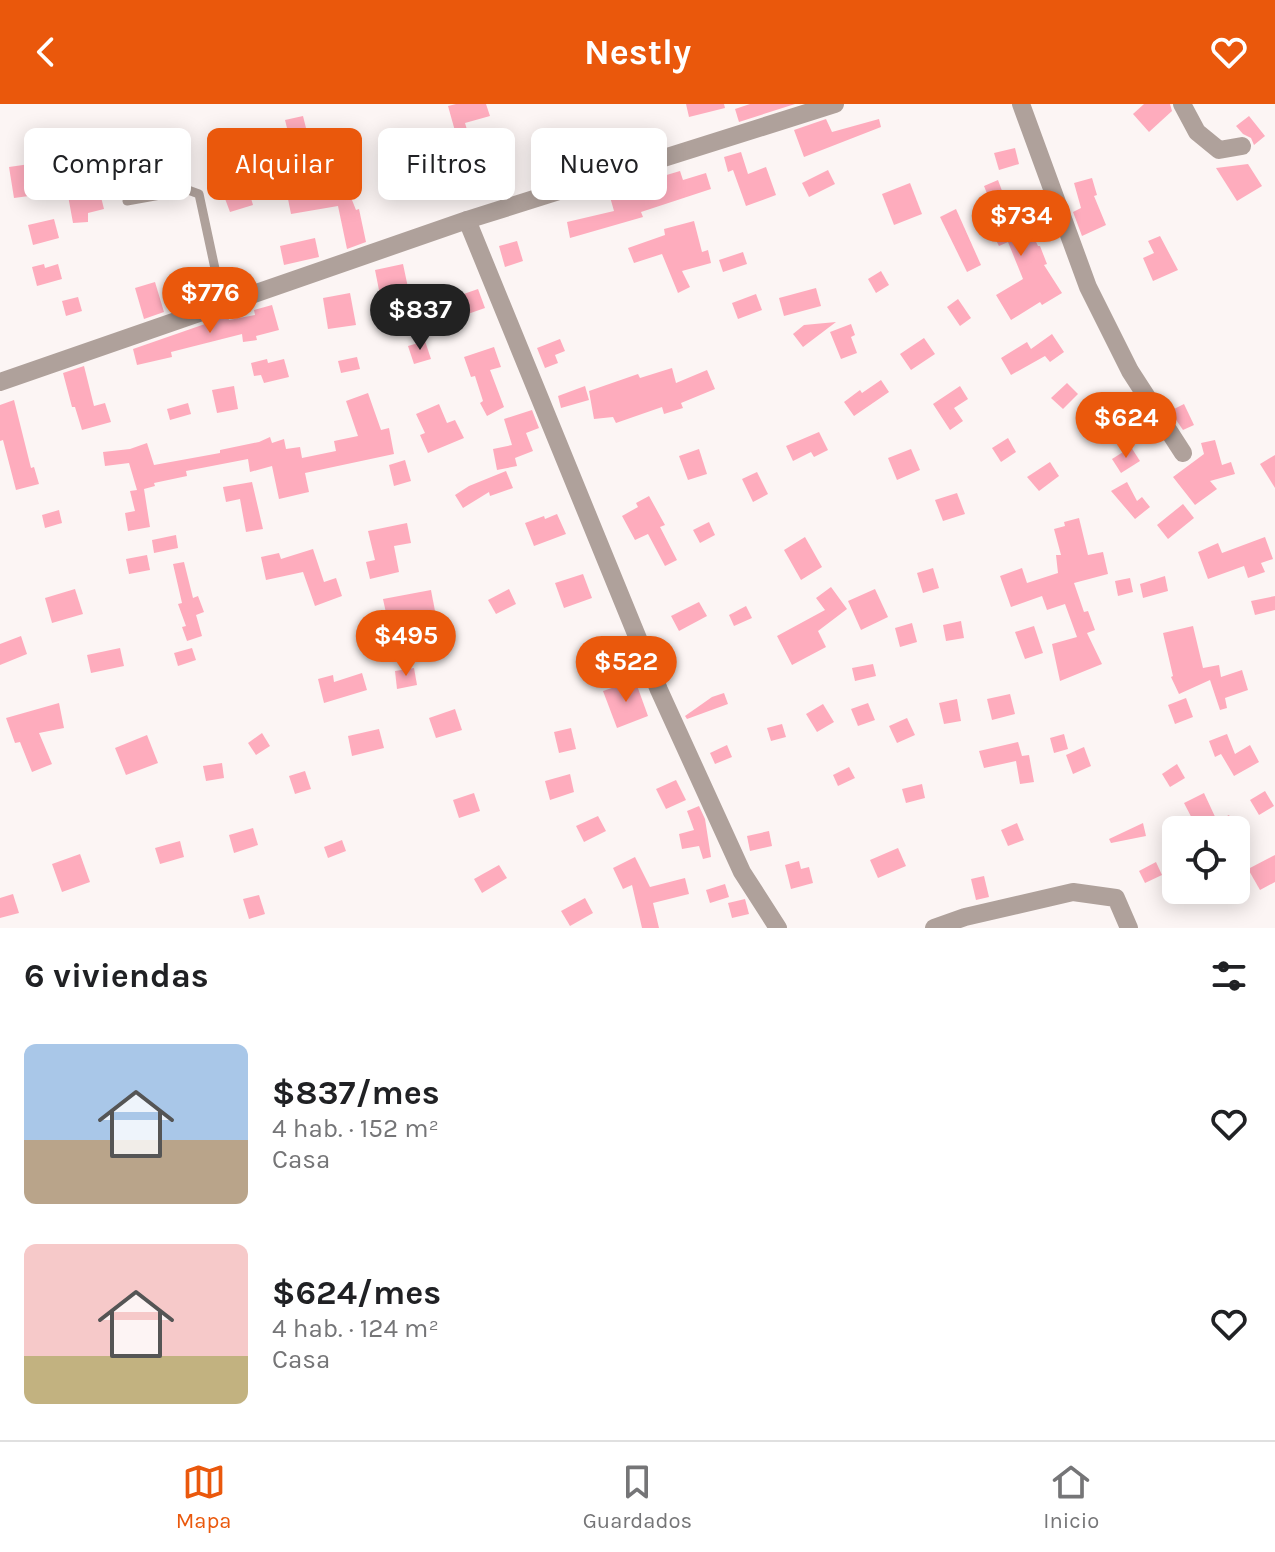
<!DOCTYPE html>
<html lang="es">
<head>
<meta charset="utf-8">
<style>
  :root { --surface:#fff; --page:#f2f2f2; --text:#202124; --muted:#757577; --line:#e0e0e0; --accent:#ea580c }
  body { margin:0; font-family:Karla,sans-serif; background:var(--page); color:var(--text); height:100vh; display:flex; flex-direction:column; font-size:30px; white-space:nowrap }
  * { box-sizing:border-box; margin:0 }
  p { font-size:26px; color:var(--muted) }
  .icon { flex:none; width:44px; height:44px; fill:none; stroke:currentColor; stroke-width:2; stroke-linecap:round; stroke-linejoin:round }
  .map { position:relative; height:824px; overflow:hidden }
  .drawer { display:flex; flex-direction:column; background:var(--surface); flex:1 }
  .drawer>* { flex:none }
  .guide { position:absolute; left:24px; top:24px; width:800px; height:72px; display:flex; gap:16px }
  .fabs { position:absolute; left:1162px; top:712px; display:grid; gap:16px }
  .fabs a { display:grid; place-items:center; width:88px; height:88px; border-radius:12px; background:var(--surface); box-shadow:0 4px 20px #0003; font-size:40px }
  .price { position:absolute; translate:-50% -68px; padding:0 18px; border-radius:28px; background:var(--accent); color:#fff; font-size:26px; line-height:52px; filter:drop-shadow(0 2px 4px #0008) }
  .price::after { content:''; position:absolute; left:50%; top:48px; width:24px; height:18px; margin-left:-12px; background:inherit; clip-path:polygon(0 0,100% 0,50% 100%) }
  .price.active { background:#222; color:#fff }
  ul { padding:0; list-style:none }
  li { display:flex; align-items:center; gap:24px; height:200px; padding:0 24px }
  li span { display:grid; place-items:center; flex:none; width:224px; height:160px; border-radius:12px; color:#555 }
  li>.icon { margin-inline-start:auto }
  span .icon { width:96px; height:96px; fill:#fffc; stroke-width:1 }
  li b { font-size:34px }
  h2 { display:flex; justify-content:space-between; align-items:center; height:96px; padding:0 24px; font-size:34px }
  .chip { padding:0 28px; border-radius:12px; background:var(--surface); box-shadow:0 4px 20px #0003; font-size:28px; line-height:72px }
  .chip.active { background:var(--accent); color:#fff }
  header { display:flex; justify-content:space-between; align-items:center; height:104px; padding:0 24px; background:var(--accent); color:#fff; font-size:36px; font-weight:700 }
  .tabs { display:flex; justify-content:space-around; align-items:center; height:112px; border-top:2px solid var(--line); background:var(--surface); font-size:22px; color:var(--muted) }
  .tabs a { display:grid; justify-items:center; gap:4px }
  .tabs .active { color:var(--accent) }
  .map>svg:first-child { display:block }
</style>
</head>
<body>
<header><svg class="icon" aria-label="back" viewBox="0 0 24 24"><path d="M15 5l-7 7 7 7"/></svg>Nestly<svg class="icon" aria-label="heart" viewBox="0 0 24 24"><path d="M12 20l-8-8c-3-5 5-10 8-4 3-6 11-1 8 4z"/></svg></header>
<div class="map">
<svg width="1275" height="824" viewBox="0 0 1275 824">
  <rect width="100%" height="100%" fill="#fcf5f4"/>
  <!-- building -->
  <g fill="#feacbd">
    <polygon points="456,0 486,0 490,12 465,19 468,29 457,32 460,46 447,49 443,30 455,27 448,2"/>
    <polygon points="686,0 724,0 725,4 689,13"/>
    <polygon points="750,0 795,0 739,18 735,5"/>
    <polygon points="1144,0 1170,0 1172,7 1149,28 1133,10"/>
    <polygon points="303,12 306,24 288,28 285,16"/>
    <polygon points="1249,12 1265,32 1254,41 1251,34 1243,30 1236,22"/>
    <polygon points="826,15 832,28 879,15 881,23 804,53 794,26"/>
    <polygon points="226,26 230,42 212,46 208,30"/>
    <polygon points="640,26 642,37 657,33 660,43 615,56 609,33"/>
    <polygon points="112,38 119,86 100,89 104,105 88,109 88,118 73,119 65,75 77,73 72,41"/>
    <polygon points="1015,44 1019,60 999,66 994,49"/>
    <polygon points="352,45 355,61 336,65 332,49"/>
    <polygon points="504,45 508,69 500,71 504,90 476,96 467,52"/>
    <polygon points="581,47 586,66 556,75 551,56"/>
    <polygon points="741,48 748,70 766,63 776,91 746,102 733,66 728,68 724,53"/>
    <polygon points="164,52 166,68 140,71 138,56"/>
    <polygon points="37,59 40,80 28,82 29,92 14,94 9,63"/>
    <polygon points="1248,60 1262,82 1237,97 1216,64"/>
    <polygon points="828,66 835,80 809,93 802,79"/>
    <polygon points="680,67 683,76 706,69 711,85 641,108 643,113 570,134 567,118 614,107 608,86 632,78 633,81"/>
    <polygon points="429,70 431,89 400,93 400,89 385,92 382,78"/>
    <polygon points="1092,74 1097,91 1094,92 1106,121 1082,132 1073,108 1081,104 1074,79"/>
    <polygon points="344,76 356,106 359,105 366,138 347,145 338,102 291,110 286,85 315,81 316,87"/>
    <polygon points="998,76 1011,111 1021,106 1038,142 1040,142 1047,160 1044,161 1062,189 1042,201 1040,198 1011,216 996,191 1023,175 1008,138 999,142 988,121 998,117 984,82"/>
    <polygon points="910,79 922,110 894,121 882,90"/>
    <polygon points="248,84 253,101 230,108 224,92"/>
    <polygon points="956,105 981,161 967,168 940,113"/>
    <polygon points="54,115 59,134 33,141 28,121"/>
    <polygon points="694,117 702,148 708,146 711,159 682,167 690,183 678,189 662,150 634,159 628,144 665,131 664,125"/>
    <polygon points="1160,132 1178,166 1153,177 1143,154 1154,149 1148,137"/>
    <polygon points="315,134 319,153 284,161 280,142"/>
    <polygon points="517,137 523,157 505,163 499,142"/>
    <polygon points="743,148 747,160 723,168 719,156"/>
    <polygon points="44,160 45,164 58,160 62,175 37,182 32,163"/>
    <polygon points="403,160 410,193 422,191 424,206 397,211 399,219 379,222 376,207 383,206 375,166"/>
    <polygon points="881,167 889,181 876,189 868,175"/>
    <polygon points="155,178 164,208 144,215 135,184"/>
    <polygon points="816,184 821,202 784,212 779,194"/>
    <polygon points="478,185 485,204 462,212 455,193"/>
    <polygon points="350,189 356,221 328,225 323,194"/>
    <polygon points="756,190 762,206 738,215 732,199"/>
    <polygon points="78,193 82,207 66,212 62,197"/>
    <polygon points="958,195 971,214 960,222 947,203"/>
    <polygon points="272,201 279,226 256,232 257,236 243,238 242,230 171,248 172,253 137,261 133,245 228,212 229,216 255,211 254,206"/>
    <polygon points="836,218 803,243 793,230 804,221"/>
    <polygon points="851,220 855,231 851,233 857,249 841,255 830,228"/>
    <polygon points="1052,230 1064,248 1050,258 1045,252 1011,271 1001,254 1027,238 1031,245"/>
    <polygon points="924,234 935,250 911,266 900,250"/>
    <polygon points="560,235 565,247 555,251 558,259 545,264 537,244"/>
    <polygon points="425,237 431,255 414,260 408,242"/>
    <polygon points="494,243 501,263 490,266 504,303 487,312 480,299 483,297 475,272 471,273 464,253"/>
    <polygon points="357,253 360,265 341,269 338,257"/>
    <polygon points="267,255 268,259 284,255 289,273 264,279 261,271 254,272 251,259"/>
    <polygon points="84,262 94,302 105,299 111,318 82,326 75,303 72,303 63,269"/>
    <polygon points="672,264 676,279 707,266 715,285 681,299 683,304 664,310 662,303 616,319 613,313 594,315 589,287 638,270 640,274"/>
    <polygon points="881,276 889,288 854,312 844,298 860,286 862,289"/>
    <polygon points="1067,279 1078,290 1063,305 1051,294"/>
    <polygon points="234,282 238,305 217,309 212,286"/>
    <polygon points="585,282 589,296 561,304 558,292"/>
    <polygon points="960,282 968,295 954,304 963,317 950,326 933,300"/>
    <polygon points="368,289 381,326 389,324 394,350 305,369 309,388 279,395 272,362 250,368 248,355 186,367 187,372 154,379 155,382 144,385 150,423 128,427 125,409 135,407 130,387 137,386 129,359 105,362 103,348 130,345 147,339 154,361 220,349 220,346 259,338 270,333 272,339 284,335 286,345 300,343 302,354 336,347 334,337 358,332 346,297"/>
    <polygon points="14,296 31,364 34,363 39,380 16,386 3,336 0,337 0,301"/>
    <polygon points="188,299 191,310 170,316 167,305"/>
    <polygon points="439,300 447,319 455,316 464,334 428,349 420,331 425,329 416,310"/>
    <polygon points="1184,300 1194,321 1183,326 1170,307"/>
    <polygon points="532,306 539,324 526,329 533,347 515,354 517,362 497,366 493,345 512,341 504,315"/>
    <polygon points="819,328 828,346 814,353 811,348 793,357 786,342"/>
    <polygon points="1008,334 1016,348 1001,358 992,344"/>
    <polygon points="1215,336 1222,361 1231,358 1235,370 1210,377 1217,385 1195,401 1173,373 1204,350 1201,339"/>
    <polygon points="1131,343 1140,357 1121,369 1112,355"/>
    <polygon points="699,345 707,370 688,376 679,352"/>
    <polygon points="911,345 920,366 897,376 888,354"/>
    <polygon points="1275,351 1275,384 1260,360"/>
    <polygon points="405,356 411,377 394,382 389,361"/>
    <polygon points="1050,358 1059,372 1039,387 1027,373"/>
    <polygon points="506,367 513,384 490,392 489,388 463,404 455,391 469,382"/>
    <polygon points="757,368 768,390 753,398 742,375"/>
    <polygon points="252,378 263,425 246,428 240,395 226,398 223,383"/>
    <polygon points="1127,378 1137,397 1142,393 1150,403 1135,415 1111,387"/>
    <polygon points="957,389 965,410 943,417 935,396"/>
    <polygon points="649,392 665,421 660,423 677,456 665,462 648,430 635,436 622,412 638,403 636,399"/>
    <polygon points="1183,400 1194,414 1168,435 1157,421"/>
    <polygon points="59,406 62,419 45,424 42,411"/>
    <polygon points="557,410 566,430 534,442 525,419 544,412 545,415"/>
    <polygon points="1079,414 1088,451 1103,448 1108,470 1074,479 1084,508 1088,507 1095,526 1087,529 1102,560 1060,577 1052,540 1077,533 1065,500 1047,506 1042,492 1011,503 1000,472 1022,464 1027,479 1058,469 1056,451 1061,451 1054,425 1065,422 1064,418"/>
    <polygon points="709,418 715,431 700,439 693,426"/>
    <polygon points="407,419 411,439 394,442 399,468 370,475 366,458 375,456 368,427"/>
    <polygon points="176,431 178,444 154,449 152,436"/>
    <polygon points="805,433 822,463 801,476 784,446"/>
    <polygon points="1265,433 1273,455 1261,459 1265,468 1248,474 1244,462 1208,475 1198,448 1218,439 1222,449"/>
    <polygon points="313,445 324,478 336,474 342,492 315,502 303,468 266,476 261,453 279,449 281,455"/>
    <polygon points="147,451 150,466 129,470 126,455"/>
    <polygon points="184,458 193,494 198,492 204,508 196,511 202,532 187,537 182,523 186,522 178,500 182,499 173,460"/>
    <polygon points="933,464 939,484 923,489 917,469"/>
    <polygon points="583,470 592,494 564,504 555,479"/>
    <polygon points="1165,472 1168,487 1143,494 1140,480"/>
    <polygon points="1130,474 1133,488 1118,492 1115,477"/>
    <polygon points="831,483 847,505 818,527 826,543 792,561 777,532 825,506 816,494"/>
    <polygon points="75,485 83,510 52,519 45,494"/>
    <polygon points="509,485 516,500 496,510 488,496"/>
    <polygon points="875,485 888,513 861,526 848,497"/>
    <polygon points="431,486 435,507 388,518 383,495"/>
    <polygon points="1275,492 1275,506 1255,511 1251,497"/>
    <polygon points="699,498 707,512 679,527 671,512"/>
    <polygon points="746,502 752,514 734,522 729,511"/>
    <polygon points="961,517 964,534 946,537 943,521"/>
    <polygon points="912,519 917,538 900,543 895,524"/>
    <polygon points="1034,522 1043,549 1025,555 1015,528"/>
    <polygon points="1193,522 1203,564 1219,561 1221,573 1242,566 1248,586 1225,594 1227,604 1220,606 1210,576 1179,590 1171,573 1173,572 1163,529"/>
    <polygon points="21,532 27,550 0,561 0,540"/>
    <polygon points="120,544 124,562 91,569 87,551"/>
    <polygon points="192,544 196,556 178,562 174,549"/>
    <polygon points="873,560 876,572 855,577 852,564"/>
    <polygon points="414,564 417,581 397,585 395,567"/>
    <polygon points="362,569 367,586 324,599 318,575 333,571 334,578"/>
    <polygon points="635,576 648,612 617,624 603,587"/>
    <polygon points="724,589 728,600 687,615 685,612 712,593"/>
    <polygon points="1010,590 1015,610 992,616 987,595"/>
    <polygon points="1186,594 1193,613 1175,620 1168,601"/>
    <polygon points="957,595 961,617 944,620 939,599"/>
    <polygon points="59,599 64,624 39,629 52,660 32,668 20,638 15,639 6,614"/>
    <polygon points="868,599 875,616 858,622 851,605"/>
    <polygon points="823,600 834,618 817,628 806,610"/>
    <polygon points="455,605 462,626 436,634 429,614"/>
    <polygon points="907,614 915,631 897,639 889,622"/>
    <polygon points="782,620 786,633 771,637 767,624"/>
    <polygon points="571,624 576,645 559,649 554,628"/>
    <polygon points="379,625 384,644 352,652 348,632"/>
    <polygon points="262,629 270,642 256,651 248,639"/>
    <polygon points="1064,630 1068,645 1054,649 1050,634"/>
    <polygon points="1227,630 1235,650 1250,641 1259,658 1234,672 1221,650 1215,653 1209,637"/>
    <polygon points="147,631 158,659 126,671 115,644"/>
    <polygon points="1018,638 1022,652 1029,651 1034,678 1020,680 1016,657 984,664 979,647"/>
    <polygon points="727,641 732,653 715,660 710,649"/>
    <polygon points="1084,643 1091,662 1073,670 1066,651"/>
    <polygon points="222,659 224,674 206,677 203,662"/>
    <polygon points="1177,660 1185,674 1170,683 1162,670"/>
    <polygon points="849,663 855,674 838,682 833,671"/>
    <polygon points="305,667 311,685 295,690 289,672"/>
    <polygon points="570,670 574,688 550,696 545,677"/>
    <polygon points="676,676 686,696 666,705 656,685"/>
    <polygon points="922,680 925,694 906,699 902,685"/>
    <polygon points="1265,687 1274,702 1259,711 1250,696"/>
    <polygon points="474,689 480,707 459,714 453,696"/>
    <polygon points="1204,689 1217,717 1229,711 1236,726 1198,726 1184,699"/>
    <polygon points="699,702 705,715 711,753 703,755 699,742 682,745 679,730 694,726 687,707"/>
    <polygon points="598,712 606,727 584,738 576,722"/>
    <polygon points="1017,719 1024,736 1008,742 1001,726"/>
    <polygon points="1143,719 1146,732 1111,739 1109,735"/>
    <polygon points="253,724 258,741 234,749 229,731"/>
    <polygon points="769,727 772,742 750,747 747,732"/>
    <polygon points="342,736 346,747 328,754 324,743"/>
    <polygon points="180,737 184,753 160,760 155,744"/>
    <polygon points="898,744 906,762 878,774 870,756"/>
    <polygon points="80,750 90,778 62,788 52,760"/>
    <polygon points="1275,751 1275,778 1260,786 1248,765"/>
    <polygon points="635,753 650,783 685,774 689,790 653,799 659,824 642,824 632,781 623,785 613,764"/>
    <polygon points="799,757 801,765 809,763 813,779 791,785 785,761"/>
    <polygon points="1156,758 1162,771 1145,779 1139,767"/>
    <polygon points="499,761 507,774 482,789 474,775"/>
    <polygon points="984,772 989,793 976,796 971,775"/>
    <polygon points="725,780 729,793 710,799 706,786"/>
    <polygon points="13,790 19,809 0,814 0,794"/>
    <polygon points="259,791 265,810 249,815 243,795"/>
    <polygon points="585,794 593,809 570,822 561,807"/>
    <polygon points="745,795 749,810 732,814 728,799"/>
  </g>
  <g fill="none" stroke-linecap="round" stroke-linejoin="round">
    <!-- service -->
    <polyline stroke="#afa19b" stroke-width="9" points="127,97 188,86 199,90 223,202"/>
    <!-- minor -->
    <g stroke="#afa19b" stroke-width="18">
      <polyline points="1021,0 1088,183 1130,267 1183,349"/>
      <polyline points="1182,0 1197,28 1219,46 1242,42"/>
      <polyline points="467,116 659,586 742,768 778,824"/>
      <polyline points="0,278 467,116 835,0"/>
      <polyline points="934,824 965,813 1073,788 1116,794 1129,824"/>
    </g>
  </g>
</svg>
<div class="fabs">
<a><svg class="icon" aria-label="locate" viewBox="0 0 24 24"><circle cx="12" cy="12" r="6"/><path d="M12 2v4M12 18v4M2 12h4M18 12h4"/></svg></a>
</div>
<b class="price" style="left:1021px;top:154px">$734</b>
<b class="price" style="left:210px;top:231px">$776</b>
<b class="price active" style="left:420px;top:248px">$837</b>
<b class="price" style="left:1126px;top:356px">$624</b>
<b class="price" style="left:406px;top:574px">$495</b>
<b class="price" style="left:626px;top:600px">$522</b>
<div class="guide">
<a class="chip">Comprar</a>
<a class="chip active">Alquilar</a>
<a class="chip">Filtros</a>
<a class="chip">Nuevo</a>
</div>
</div>
<section class="drawer">
<h2>6 viviendas<svg class="icon" aria-label="filters" viewBox="0 0 24 24"><path d="M4 7h16M4 17h16"/><circle cx="9" cy="7" r="2"/><circle cx="15" cy="17" r="2"/></svg></h2>
<ul>
<li><span style="background:linear-gradient(#a9c7e8 60%,#b9a48a 0)"><svg class="icon" aria-label="home" viewBox="0 0 24 24"><path d="M3 11l9-7 9 7M6 9v11h12V9"/></svg></span><div><b>$837/mes</b><p>4 hab. · 152 m²</p><p>Casa</p></div><svg class="icon" aria-label="heart" viewBox="0 0 24 24"><path d="M12 20l-8-8c-3-5 5-10 8-4 3-6 11-1 8 4z"/></svg></li>
<li><span style="background:linear-gradient(#f6c9c9 70%,#c2b280 0)"><svg class="icon" aria-label="home" viewBox="0 0 24 24"><path d="M3 11l9-7 9 7M6 9v11h12V9"/></svg></span><div><b>$624/mes</b><p>4 hab. · 124 m²</p><p>Casa</p></div><svg class="icon" aria-label="heart" viewBox="0 0 24 24"><path d="M12 20l-8-8c-3-5 5-10 8-4 3-6 11-1 8 4z"/></svg></li>
</ul>
</section>
<nav class="tabs">
<a class="active"><svg class="icon" aria-label="map" viewBox="0 0 24 24"><path d="M3 6l6-2 6 2 6-2v14l-6 2-6-2-6 2zM9 4v14M15 6v14"/></svg>Mapa</a>
<a><svg class="icon" aria-label="saved" viewBox="0 0 24 24"><path d="M7 4h10v16l-5-4-5 4z"/></svg>Guardados</a>
<a><svg class="icon" aria-label="home" viewBox="0 0 24 24"><path d="M3 11l9-7 9 7M6 9v11h12V9"/></svg>Inicio</a>
</nav>
</body>
</html>
